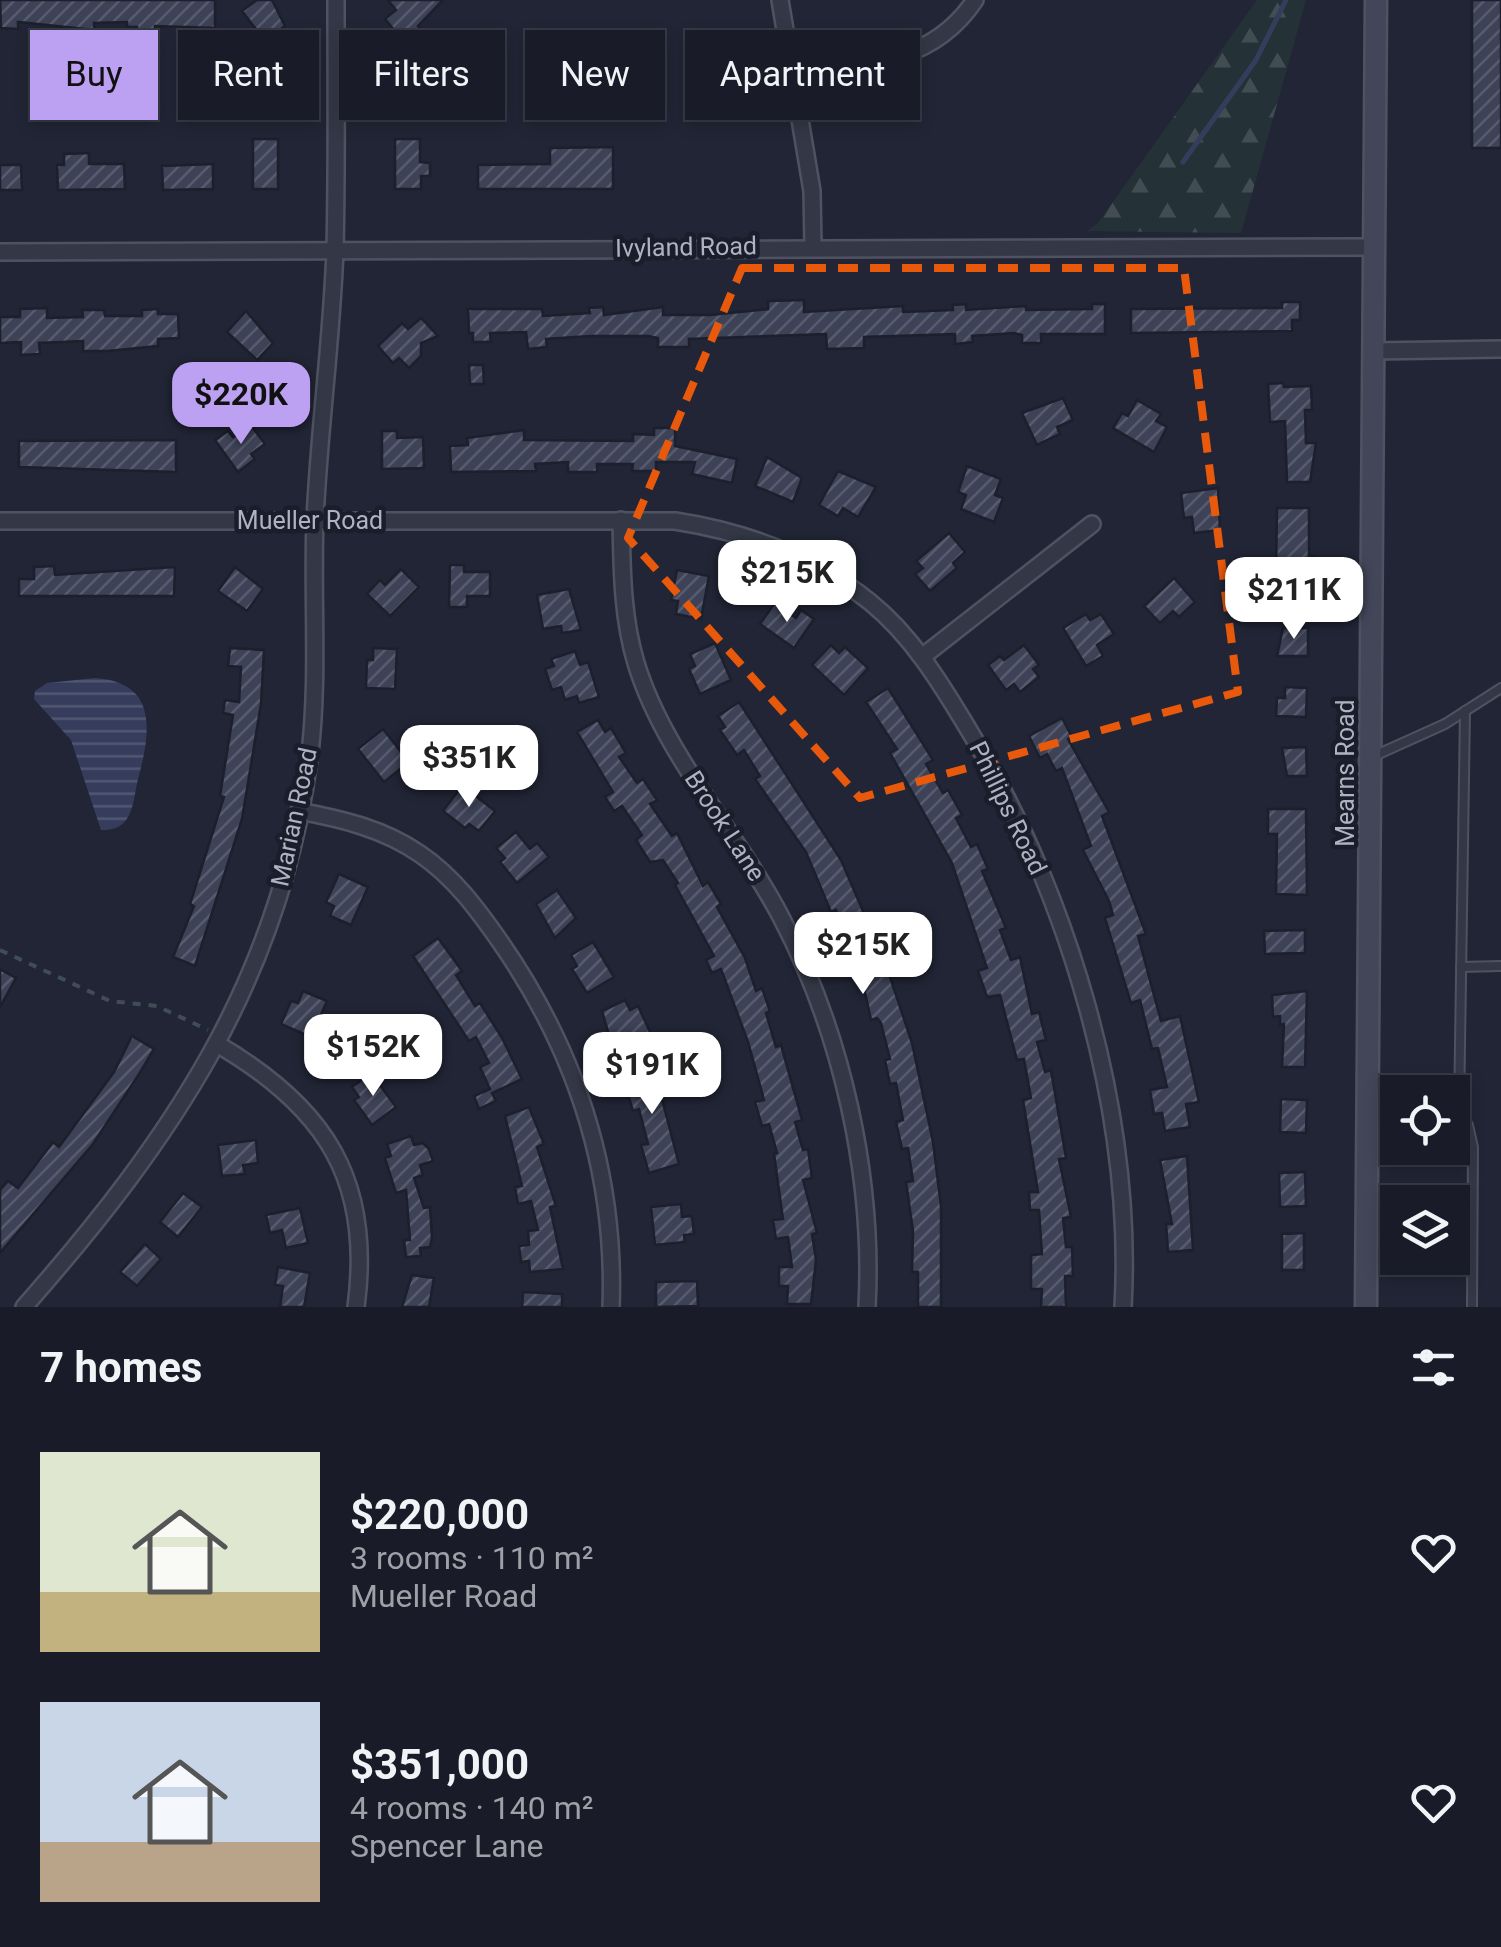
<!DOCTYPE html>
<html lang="en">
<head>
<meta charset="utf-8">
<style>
  :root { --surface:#191c28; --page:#262934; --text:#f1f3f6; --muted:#9fa1a8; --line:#373a45; --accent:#bca0f2 }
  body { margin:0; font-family:Roboto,sans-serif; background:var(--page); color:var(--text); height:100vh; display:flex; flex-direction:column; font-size:38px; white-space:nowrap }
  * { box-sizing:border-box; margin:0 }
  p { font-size:32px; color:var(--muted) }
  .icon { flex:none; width:55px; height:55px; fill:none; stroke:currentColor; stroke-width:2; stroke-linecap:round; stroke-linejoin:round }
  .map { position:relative; height:1307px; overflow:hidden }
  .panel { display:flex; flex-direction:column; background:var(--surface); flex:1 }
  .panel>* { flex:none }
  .hud { position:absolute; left:30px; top:30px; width:1000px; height:90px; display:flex; gap:20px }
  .fabs { position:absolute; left:1380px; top:1075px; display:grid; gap:20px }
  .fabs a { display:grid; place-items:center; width:90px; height:90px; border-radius:0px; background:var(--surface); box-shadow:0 5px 15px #0003,0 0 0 2px var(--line); font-size:50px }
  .price { position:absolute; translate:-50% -85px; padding:0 22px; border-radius:20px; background:#fff; color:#222; font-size:32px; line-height:65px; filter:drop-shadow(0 2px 5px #0008) }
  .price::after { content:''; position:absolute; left:50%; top:60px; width:30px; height:22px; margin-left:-15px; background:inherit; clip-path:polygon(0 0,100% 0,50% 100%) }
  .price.on { background:var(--accent); color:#111 }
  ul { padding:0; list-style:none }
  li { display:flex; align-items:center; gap:30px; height:250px; padding:0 40px }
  li span { display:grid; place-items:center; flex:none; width:280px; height:200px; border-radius:0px; color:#555 }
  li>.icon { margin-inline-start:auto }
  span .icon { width:120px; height:120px; fill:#fffc; stroke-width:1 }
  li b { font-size:42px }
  h2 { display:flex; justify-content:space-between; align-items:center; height:120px; padding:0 40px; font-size:42px }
  .tag { padding:0 35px; border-radius:0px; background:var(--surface); box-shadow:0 5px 15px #0003,0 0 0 2px var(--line); font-size:35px; line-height:90px }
  .tag.on { background:var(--accent); color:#111 }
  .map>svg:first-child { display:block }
</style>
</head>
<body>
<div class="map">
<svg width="1501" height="1307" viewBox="0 0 1501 1307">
  <defs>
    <pattern id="forest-firs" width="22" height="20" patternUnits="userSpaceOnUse" patternTransform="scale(2.5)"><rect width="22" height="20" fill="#243237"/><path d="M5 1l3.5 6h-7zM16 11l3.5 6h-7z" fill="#414d52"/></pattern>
    <pattern id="water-rules" width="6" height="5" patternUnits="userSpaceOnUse" patternTransform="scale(2.5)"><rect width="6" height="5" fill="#363d5c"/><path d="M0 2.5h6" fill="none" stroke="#515772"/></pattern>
    <pattern id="building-hatch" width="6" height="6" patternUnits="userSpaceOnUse" patternTransform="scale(2.5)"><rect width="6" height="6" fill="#3d4256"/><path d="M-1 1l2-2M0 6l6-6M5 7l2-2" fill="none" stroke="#565b6d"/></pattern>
  </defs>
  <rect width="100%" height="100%" fill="#212535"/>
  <!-- forest -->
  <polygon fill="url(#forest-firs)" points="1257,0 1306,0 1241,233 1087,231 1098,223"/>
  <!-- water -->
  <path fill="url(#water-rules)" d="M95,678c63,4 56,54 43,101 -3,12 -4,28 -10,38 -6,11 -16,13 -27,13l-30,-90 -37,-41 1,-8 12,-8z"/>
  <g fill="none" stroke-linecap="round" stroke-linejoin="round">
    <!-- stream -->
    <polyline stroke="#363d5c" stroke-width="5" points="1183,162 1256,60 1286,0"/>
  </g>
  <!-- building -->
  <g fill="url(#building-hatch)" stroke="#1c1f2c" stroke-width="2.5">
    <polygon points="0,0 215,0 215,28 155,26 155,30 138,31 137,27 127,27 127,22 94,23 94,30 18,22 18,29 1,28"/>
    <polygon points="257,0 272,0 285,26 265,41 242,11"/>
    <polygon points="388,0 443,0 418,26 428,37 417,45 410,37 404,42 385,19 396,10"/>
    <rect x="1472" y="0" width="29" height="148"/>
    <rect x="253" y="139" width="25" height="50"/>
    <polygon points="395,139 420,139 420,162 430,163 430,176 421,176 421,189 395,189"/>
    <polygon points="613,147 613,189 478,189 478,165 550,164 550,148"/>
    <polygon points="89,153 89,164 124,164 125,189 58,190 57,165 64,165 64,154"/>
    <polygon points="213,164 213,189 163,190 162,166"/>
    <polygon points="0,165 21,165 22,190 0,190"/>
    <polygon points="804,300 804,312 903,306 903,312 953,310 953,305 966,304 966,310 1026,306 1026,310 1092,309 1092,304 1105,304 1105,334 1041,334 1041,343 1022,343 1022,335 1014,333 972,336 973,342 955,344 955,334 864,337 864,348 827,349 826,334 689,339 689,347 658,347 658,338 648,336 591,336 546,339 547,347 528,349 526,332 490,333 491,342 473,342 473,333 469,333 468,309 542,309 543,316 590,313 589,308 603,307 604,315 663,307 663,315 710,315 768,309 768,301"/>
    <polygon points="1282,302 1300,302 1300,320 1292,320 1292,331 1131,333 1131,309 1282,308"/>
    <polygon points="47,308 47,318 83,317 82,310 104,310 105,316 142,316 142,310 158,309 158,314 178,314 179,338 158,339 158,346 108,351 83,351 83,341 39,343 40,354 21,355 21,342 0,343 0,317 20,317 20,309"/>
    <polygon points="246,311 273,343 257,360 227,332"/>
    <polygon points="421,318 438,336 421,343 421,356 409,368 399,358 393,363 378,346 402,323 408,329"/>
    <polygon points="469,365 483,365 484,384 470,384"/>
    <polygon points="1283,383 1284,387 1311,386 1312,410 1305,410 1306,443 1316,443 1310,482 1287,482 1285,421 1270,422 1268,384"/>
    <polygon points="1063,398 1073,420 1057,427 1060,434 1037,445 1022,413"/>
    <polygon points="1137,400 1161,414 1156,421 1167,427 1154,452 1113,428 1122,413 1128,416"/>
    <polygon points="250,424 265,444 251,454 255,459 238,472 215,440 228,431 233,437"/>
    <polygon points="654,428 675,428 675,446 737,459 732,483 692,474 695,462 656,462 656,471 632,471 633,464 597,464 597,472 568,472 568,462 535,464 536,471 451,472 450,446 468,445 467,438 524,430 524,440 633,441 633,434 654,435"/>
    <polygon points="382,431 397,431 397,438 423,437 424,468 382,469"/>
    <polygon points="176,440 176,472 19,467 19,441"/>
    <polygon points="767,457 802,478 793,502 755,486"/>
    <polygon points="967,466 1001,479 995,495 1003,498 994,522 961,509 966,495 958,492"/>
    <polygon points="838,471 876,487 858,517 843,508 838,516 819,505"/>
    <polygon points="1218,488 1220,530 1194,533 1192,517 1184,518 1181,493"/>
    <polygon points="1277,508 1309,508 1309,556 1315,556 1316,570 1309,571 1310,595 1282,596 1281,573 1276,573"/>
    <polygon points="949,533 965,552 953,563 957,568 930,591 915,574 923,568 916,561"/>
    <polygon points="450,565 464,565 464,572 490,572 490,596 467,596 467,607 449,607"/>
    <polygon points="54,566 55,575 175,567 174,596 19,596 19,579 34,579 34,567"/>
    <polygon points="235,567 263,589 247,611 218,591"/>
    <polygon points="401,569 419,587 390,616 367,594 380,580 385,585"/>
    <polygon points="677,570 709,576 701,619 676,614 678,601 671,600"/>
    <polygon points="1174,578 1195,602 1179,617 1173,611 1160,623 1144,606"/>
    <polygon points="569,589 581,630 562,633 561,626 543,629 537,595"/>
    <polygon points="775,603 796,618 801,610 814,619 794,648 760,624"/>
    <polygon points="1086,614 1090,620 1101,614 1114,634 1097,645 1103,656 1086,666 1063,628"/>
    <polygon points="1283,628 1308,628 1308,656 1277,656"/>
    <polygon points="715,643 731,680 700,694 689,669 695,666 690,654"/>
    <polygon points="831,645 839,653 845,647 868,668 844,695 812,665"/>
    <polygon points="1024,645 1039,665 1033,669 1039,677 1020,692 1014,684 1006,690 988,665 1000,656 1004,660"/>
    <polygon points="230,648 264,650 261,704 242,819 195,966 173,957 194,906 190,904 224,797 220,796 233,715 223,713 225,700 239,702 241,667 228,666"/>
    <polygon points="373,648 397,649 395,689 366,688 367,660 373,660"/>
    <polygon points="575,651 580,665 588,662 599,697 579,703 577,696 565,700 561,687 552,690 545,669 554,666 551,659"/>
    <polygon points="1285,687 1307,688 1306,717 1276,716 1277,698 1285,698"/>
    <polygon points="888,688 933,760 926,764 943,793 948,790 962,815 956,818 971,847 977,844 988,869 982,871 1006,928 1000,930 1011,960 1020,957 1032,1014 1039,1012 1046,1040 1037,1042 1045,1072 1051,1070 1066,1158 1059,1159 1071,1217 1063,1218 1066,1247 1072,1247 1073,1276 1065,1276 1066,1307 1041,1307 1042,1289 1031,1289 1031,1255 1042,1254 1039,1210 1030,1210 1029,1192 1038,1192 1023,1100 1031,1098 1024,1059 1017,1060 1000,995 987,997 978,971 987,968 952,863 890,753 897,749 866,702"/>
    <polygon points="739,702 841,860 872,932 883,928 892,952 883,956 912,1043 933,1142 941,1206 941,1307 918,1307 918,1272 912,1272 913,1231 906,1182 913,1181 908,1148 902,1149 896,1122 903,1120 896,1083 890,1084 885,1060 890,1059 881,1023 877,1018 871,1020 859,965 853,967 836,910 831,912 806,852 755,779 760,776 744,750 737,755 720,730 725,727 718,716"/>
    <polygon points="1062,718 1072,737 1068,739 1109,812 1102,816 1146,934 1138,936 1161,1021 1180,1016 1199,1102 1186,1104 1190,1127 1165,1131 1162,1113 1154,1114 1150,1090 1167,1087 1158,1048 1152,1049 1140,1000 1131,1003 1105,918 1113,915 1109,901 1083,850 1091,846 1062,768 1056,771 1047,754 1040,758 1029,736"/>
    <polygon points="598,720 605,732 611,728 626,753 619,757 637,783 643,779 657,800 650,804 672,836 677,833 703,886 708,882 721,904 717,907 745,958 756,991 762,988 770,1011 766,1013 776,1047 781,1045 802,1120 795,1122 803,1150 808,1149 812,1178 803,1180 817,1233 812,1234 816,1260 811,1304 787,1304 788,1286 779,1286 779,1267 792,1267 788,1237 776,1239 773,1220 783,1219 774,1154 777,1153 769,1124 762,1126 755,1102 764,1100 748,1042 721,969 712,973 706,960 714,956 675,885 678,883 663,860 650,862 636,840 642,835 622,806 614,811 605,797 613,792 577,732"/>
    <polygon points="383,729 409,762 384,782 358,749"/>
    <polygon points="1306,747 1307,776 1287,776 1282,748"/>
    <polygon points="459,790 464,795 468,790 495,811 479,831 469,824 465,828 443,811"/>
    <polygon points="1268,809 1306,809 1307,895 1276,894 1277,834 1268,834"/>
    <polygon points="516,832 530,849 537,843 549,857 517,883 500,862 505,858 496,848"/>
    <polygon points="339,874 368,887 351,925 330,916 334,906 326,902"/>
    <polygon points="557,890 576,918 555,938 536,904"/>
    <polygon points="1305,930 1305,953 1265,954 1264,931"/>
    <polygon points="438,938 462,971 456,975 475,1006 480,1003 502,1038 522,1079 492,1093 496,1101 479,1109 474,1096 490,1089 480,1067 489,1063 476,1037 469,1041 413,956"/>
    <polygon points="593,942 614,977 587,993 572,969 577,966 571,955"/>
    <polygon points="0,969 16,978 0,1007"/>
    <polygon points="303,991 327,1001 311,1037 281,1024 291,1001 298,1003"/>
    <polygon points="1307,991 1305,1067 1282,1067 1284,1024 1280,1025 1280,1016 1273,1017 1272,995"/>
    <polygon points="625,1000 630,1010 638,1006 651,1034 613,1049 602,1011"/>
    <polygon points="132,1036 154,1049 141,1071 93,1144 0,1253 0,1190 8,1181 18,1188 53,1142 59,1147 114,1072"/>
    <polygon points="652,1061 679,1164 649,1173 641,1145 648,1144 639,1109 633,1111 625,1084 631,1082 626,1068"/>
    <polygon points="371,1073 396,1107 372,1125 354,1100 359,1097 352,1087"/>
    <polygon points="1281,1099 1307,1100 1306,1133 1280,1132"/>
    <polygon points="529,1107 544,1144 537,1147 556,1206 550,1207 563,1269 530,1272 529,1261 521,1262 519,1246 529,1245 528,1231 538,1230 531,1201 518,1204 515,1187 522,1186 505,1116"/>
    <polygon points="411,1136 414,1145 423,1143 429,1149 433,1161 420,1165 423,1175 414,1178 424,1208 430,1207 432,1238 430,1247 420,1248 421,1256 406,1257 404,1240 410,1240 406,1190 396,1193 385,1158 391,1156 387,1144"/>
    <polygon points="256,1140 258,1163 243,1165 245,1174 222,1176 218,1145"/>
    <polygon points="1187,1156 1193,1250 1168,1252 1166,1224 1172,1224 1160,1160"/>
    <polygon points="1305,1172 1306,1206 1280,1207 1279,1173"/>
    <polygon points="183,1193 202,1207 178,1237 160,1222"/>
    <polygon points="681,1204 682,1217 692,1216 694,1234 684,1235 685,1242 655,1245 651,1207"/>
    <polygon points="300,1208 308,1243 286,1248 282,1230 270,1233 266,1215"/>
    <polygon points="1304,1233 1304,1270 1282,1270 1282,1234"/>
    <polygon points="145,1244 161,1259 137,1286 120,1272"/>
    <polygon points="278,1267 310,1273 304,1307 280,1307 283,1286 275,1285"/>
    <polygon points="412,1275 434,1278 429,1307 402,1307"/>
    <polygon points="697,1281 698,1306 656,1307 656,1282"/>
    <polygon points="523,1292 562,1294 562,1307 522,1307"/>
  </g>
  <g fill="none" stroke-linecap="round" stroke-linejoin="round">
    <defs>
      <g id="lane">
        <polyline points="1374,756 1445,724 1501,688"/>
        <polyline points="1461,967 1501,966"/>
        <polyline points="1369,1082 1407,1083 1438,1092"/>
        <polyline points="1452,1102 1468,1125 1473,1147 1472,1307"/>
        <polyline points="1459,1112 1465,711"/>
      </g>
      <g id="street">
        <polyline points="780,0 812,191 813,246"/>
        <path d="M790,71c72,-6 141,-5 185,-71"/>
        <polyline points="0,252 1371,247"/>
        <polyline points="1372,351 1501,349"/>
        <path d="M621,520c1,48 1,97 15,143 27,90 102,171 146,256 60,115 92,257 85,388"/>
        <path d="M0,521h675c71,11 138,35 195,81 41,33 70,80 97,125 101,165 167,385 156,580"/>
        <polyline points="922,657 1092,524"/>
        <path d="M299,811c43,8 85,18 121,43 34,23 58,56 81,89 76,110 115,230 110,364"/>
        <path d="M217,1044c108,63 156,136 139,263"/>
        <path d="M24,1307c147,-167 257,-327 286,-554 9,-77 2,-155 5,-233 4,-91 17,-181 20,-271 2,-83 1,-166 1,-249"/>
      </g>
      <polyline id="secondary" points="1366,1307 1376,0"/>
    </defs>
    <!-- lane casing -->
    <use href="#lane" stroke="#4f5261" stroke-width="12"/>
    <!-- street casing -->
    <use href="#street" stroke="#4f5261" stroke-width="20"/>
    <!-- secondary casing -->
    <use href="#secondary" stroke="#4f5261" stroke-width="25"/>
    <!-- path -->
    <polyline stroke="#404d54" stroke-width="4" stroke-dasharray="8 8" stroke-linecap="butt" points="0,950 110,1001 157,1006 208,1030"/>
    <!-- lane -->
    <use href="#lane" stroke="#343846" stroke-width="8"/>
    <!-- street -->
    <use href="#street" stroke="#343846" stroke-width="15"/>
    <!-- secondary -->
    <use href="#secondary" stroke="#434659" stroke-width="20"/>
  </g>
  <!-- marked area -->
  <path fill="none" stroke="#e8590c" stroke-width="8" stroke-dasharray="20 12" stroke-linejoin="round" d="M742,268h442l54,424 -378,106 -232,-260z"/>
  <g text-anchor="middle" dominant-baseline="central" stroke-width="9" stroke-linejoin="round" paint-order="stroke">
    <!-- street labels -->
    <g font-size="25" fill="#aeb2c3" stroke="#1a1d2a">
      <text transform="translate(686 247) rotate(-1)">Ivyland Road</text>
      <text x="310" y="520">Mueller Road</text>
      <text transform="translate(1345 773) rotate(-90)">Mearns Road</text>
      <text transform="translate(1008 808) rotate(64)">Phillips Road</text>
      <text transform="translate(294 817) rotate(-78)">Marian Road</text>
      <text transform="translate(725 826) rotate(57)">Brook Lane</text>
    </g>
  </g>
</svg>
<div class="fabs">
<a><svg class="icon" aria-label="locate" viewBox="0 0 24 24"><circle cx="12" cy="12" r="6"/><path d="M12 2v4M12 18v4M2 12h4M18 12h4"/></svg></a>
<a><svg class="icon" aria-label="layers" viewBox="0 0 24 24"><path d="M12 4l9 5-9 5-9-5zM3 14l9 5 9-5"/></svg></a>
</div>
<b class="price on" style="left:241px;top:447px">$220K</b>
<b class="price" style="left:787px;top:625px">$215K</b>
<b class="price" style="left:1294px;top:642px">$211K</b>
<b class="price" style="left:469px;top:810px">$351K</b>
<b class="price" style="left:863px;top:997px">$215K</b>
<b class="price" style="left:373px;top:1099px">$152K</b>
<b class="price" style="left:652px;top:1117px">$191K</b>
<div class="hud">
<a class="tag on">Buy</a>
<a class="tag">Rent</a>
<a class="tag">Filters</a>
<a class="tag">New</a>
<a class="tag">Apartment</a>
</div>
</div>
<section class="panel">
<h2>7 homes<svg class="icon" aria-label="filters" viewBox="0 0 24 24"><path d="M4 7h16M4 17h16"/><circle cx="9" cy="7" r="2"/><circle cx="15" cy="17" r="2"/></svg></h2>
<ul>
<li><span style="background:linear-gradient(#dfe7d0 70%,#c2b280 0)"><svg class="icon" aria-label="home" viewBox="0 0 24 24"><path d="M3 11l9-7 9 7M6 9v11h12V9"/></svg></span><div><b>$220,000</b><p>3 rooms · 110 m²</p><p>Mueller Road</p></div><svg class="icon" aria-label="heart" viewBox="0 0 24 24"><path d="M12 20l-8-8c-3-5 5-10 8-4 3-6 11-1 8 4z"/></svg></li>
<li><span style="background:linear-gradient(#c9d6e8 70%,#b9a48a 0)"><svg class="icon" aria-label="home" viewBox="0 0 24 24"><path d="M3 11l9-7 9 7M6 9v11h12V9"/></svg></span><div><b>$351,000</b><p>4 rooms · 140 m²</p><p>Spencer Lane</p></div><svg class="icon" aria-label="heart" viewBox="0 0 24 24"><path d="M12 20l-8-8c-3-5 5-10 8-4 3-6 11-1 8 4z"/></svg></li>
</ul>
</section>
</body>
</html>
